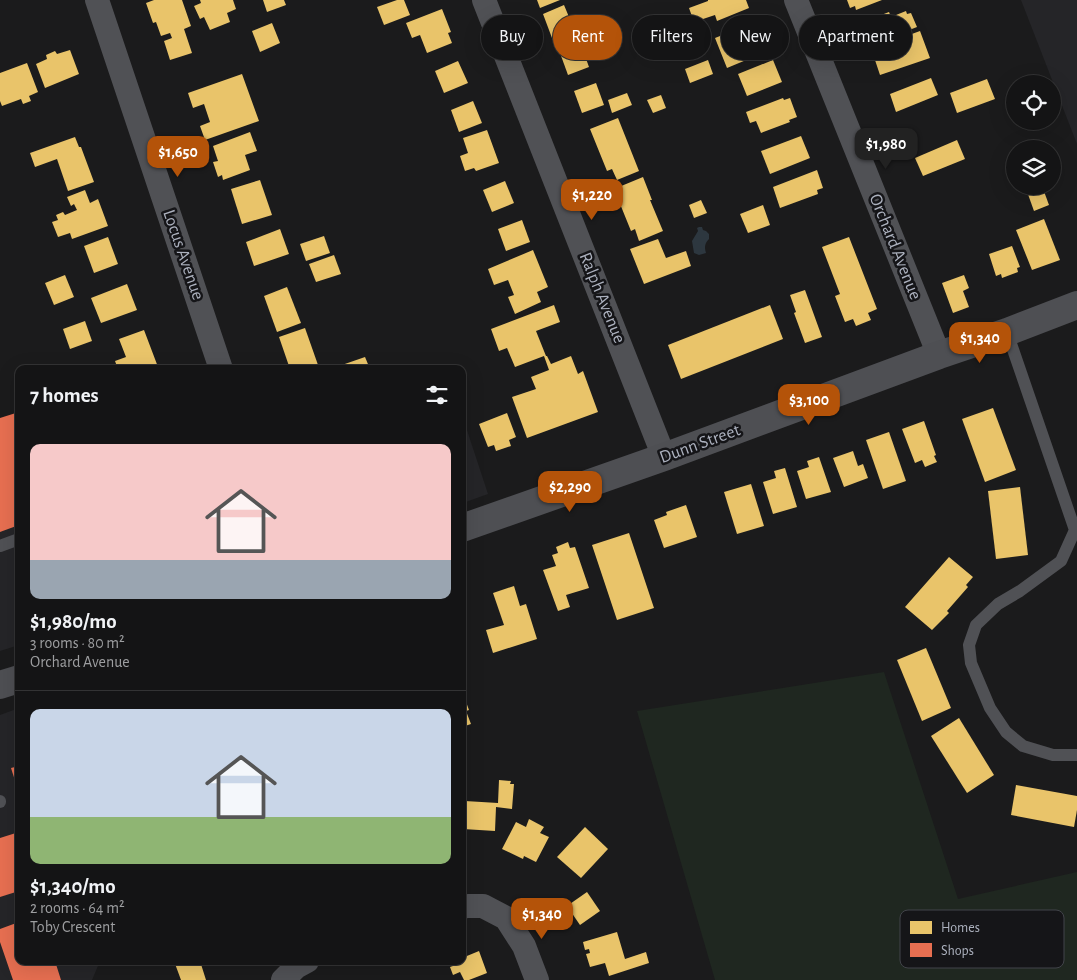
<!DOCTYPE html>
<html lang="en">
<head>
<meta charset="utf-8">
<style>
  :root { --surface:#141415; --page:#212122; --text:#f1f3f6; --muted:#9d9ea0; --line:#333334; --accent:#b45309 }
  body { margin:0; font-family:"Alegreya Sans",sans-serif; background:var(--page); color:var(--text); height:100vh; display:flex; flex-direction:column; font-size:19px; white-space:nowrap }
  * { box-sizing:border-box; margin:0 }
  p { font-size:16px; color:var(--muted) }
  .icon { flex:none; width:28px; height:28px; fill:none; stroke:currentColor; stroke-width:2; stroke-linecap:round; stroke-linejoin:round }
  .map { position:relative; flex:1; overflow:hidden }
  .sheet { position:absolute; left:15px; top:365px; width:451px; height:600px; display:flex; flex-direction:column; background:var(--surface); border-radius:10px; box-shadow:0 5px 20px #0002,0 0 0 1px var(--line) }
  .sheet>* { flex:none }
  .guide { position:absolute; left:481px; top:15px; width:475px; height:45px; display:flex; gap:10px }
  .buttons { position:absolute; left:1006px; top:75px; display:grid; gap:10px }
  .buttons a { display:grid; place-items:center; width:55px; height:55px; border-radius:50%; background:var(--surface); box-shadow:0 5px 20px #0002,0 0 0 1px var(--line); font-size:25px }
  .price { position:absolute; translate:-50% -42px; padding:0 11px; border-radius:10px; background:var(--accent); color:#fff; font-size:16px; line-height:32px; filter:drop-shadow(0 1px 2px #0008) }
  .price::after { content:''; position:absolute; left:50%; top:30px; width:15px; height:11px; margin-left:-8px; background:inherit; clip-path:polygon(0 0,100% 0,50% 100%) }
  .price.selected { background:#222; color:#fff }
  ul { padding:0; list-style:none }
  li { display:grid; align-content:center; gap:10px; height:265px; padding:0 15px }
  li+li { border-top:1px solid var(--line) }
  li span { display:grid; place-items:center; height:155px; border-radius:10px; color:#555 }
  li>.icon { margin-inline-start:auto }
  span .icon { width:90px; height:90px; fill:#fffc; stroke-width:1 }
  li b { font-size:21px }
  h2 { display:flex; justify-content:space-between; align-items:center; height:60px; padding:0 15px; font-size:21px }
  .tag { padding:0 18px; border-radius:22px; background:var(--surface); box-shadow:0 5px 20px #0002,0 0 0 1px var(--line); font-size:18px; line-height:45px }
  .tag.selected { background:var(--accent); color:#fff }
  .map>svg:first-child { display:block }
</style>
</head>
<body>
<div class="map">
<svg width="1077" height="980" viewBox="0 0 1077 980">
  <rect width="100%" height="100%" fill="#1b1b1c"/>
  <!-- built -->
  <g fill="#252528">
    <polygon points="1021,0 1077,0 1077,144"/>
    <polygon points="19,417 19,645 0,651 0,423"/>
    <polygon points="463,418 488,494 463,503 462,503"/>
    <polygon points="19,708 19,961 100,961 92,980 0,980 0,715"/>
  </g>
  <!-- green -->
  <polygon fill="#1f2720" points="884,672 958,899 1077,872 1077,980 715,980 637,711"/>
  <!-- water -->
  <path fill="#2d373f" d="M699,227h3l1,3 3,1 3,3v5c-4,4 -5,8 -3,14l-7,2 -5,-2 -2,-12 6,-10 -1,-3z"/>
  <!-- homes -->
  <g fill="#e9c46a">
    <polygon points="154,0 182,0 191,26 184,29 192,53 170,60 164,41 172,38 170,33 161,36 156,22 153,23 146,3"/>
    <polygon points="200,0 233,0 236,9 227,13 230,22 210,30 204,17 200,19 194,6 201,3"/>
    <polygon points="263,0 284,0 286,5 267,12"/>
    <polygon points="397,0 404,0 410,15 384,25 377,7"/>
    <polygon points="537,0 560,0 540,8"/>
    <polygon points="708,0 746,0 749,8 717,21 715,15 694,22 689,8 708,1"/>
    <polygon points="847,0 882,0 856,10 855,6 850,8"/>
    <polygon points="564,5 569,17 578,14 581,22 573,25 578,38 555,46 543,14"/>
    <polygon points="442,9 451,32 448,33 452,43 427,53 420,35 412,38 406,23"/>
    <polygon points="906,11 907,14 911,13 917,27 873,44 871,40 863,42 858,29 865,26 863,22 889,12 891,17"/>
    <polygon points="272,23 280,43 260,52 252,31"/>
    <polygon points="753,23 755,26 759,25 768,48 762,50 763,53 727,68 715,38"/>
    <polygon points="920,31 930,58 880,75 872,51 910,37 909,35"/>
    <polygon points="581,45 589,67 568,75 560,53"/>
    <polygon points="70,50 79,74 45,88 36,64 47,59 46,55 55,51 57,54"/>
    <polygon points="708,60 713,74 690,83 685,69"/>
    <polygon points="773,60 782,82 747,96 738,74"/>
    <polygon points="458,61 468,83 444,93 435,71"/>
    <polygon points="27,63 38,92 29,96 31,101 23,104 21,99 2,106 0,101 0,73"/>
    <polygon points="242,74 259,121 205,140 200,126 210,122 204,104 193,108 188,93"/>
    <polygon points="931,78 938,95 896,112 890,94"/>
    <polygon points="987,79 995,99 957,113 950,93"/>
    <polygon points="596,83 604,105 582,113 574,91"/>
    <polygon points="627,93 632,105 612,113 608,100"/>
    <polygon points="661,95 666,108 653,113 647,100"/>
    <polygon points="783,98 784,100 790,98 797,117 789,120 790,122 761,133 756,121 750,123 746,112"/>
    <polygon points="473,101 482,123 459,132 451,110"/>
    <polygon points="618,118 639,171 617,180 612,169 607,171 590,129"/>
    <polygon points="487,130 499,163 476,171 474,168 465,171 460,156 468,153 463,138"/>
    <polygon points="250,132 257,151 245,155 250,170 223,180 222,175 218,177 213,162 218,161 213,146"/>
    <polygon points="801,136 810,158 770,174 761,151"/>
    <polygon points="75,137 79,147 81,147 94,182 68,191 57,159 35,167 30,153"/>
    <polygon points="957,140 965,159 923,176 915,158"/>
    <polygon points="817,170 823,188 817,190 818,194 780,208 773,187"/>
    <polygon points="643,177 652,200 650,200 663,231 639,241 635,229 631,231 614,189"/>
    <polygon points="260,180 272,215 242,224 231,189"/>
    <polygon points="505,181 514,203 492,212 483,190"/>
    <polygon points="1025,186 1042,186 1049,205 1034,211"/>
    <polygon points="85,190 90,203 98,199 108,226 72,239 70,233 58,237 52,222 58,220 56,215 63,212 65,215 77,210 74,204 71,206 67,197"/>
    <polygon points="701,200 707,213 694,218 689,205"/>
    <polygon points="763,205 770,225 748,233 740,214"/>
    <polygon points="1044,219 1060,260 1032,270 1016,230"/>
    <polygon points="522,220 530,242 506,251 498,229"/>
    <polygon points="280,229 289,254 254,266 246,242"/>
    <polygon points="324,236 330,253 306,261 300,244"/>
    <polygon points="108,237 118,264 94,273 84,246"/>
    <polygon points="849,237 877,309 868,313 871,320 856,326 853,319 845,322 835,296 840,294 822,247"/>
    <polygon points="658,239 666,258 686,251 691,266 644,284 630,249"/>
    <polygon points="1012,246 1020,267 1017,268 1018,272 1002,278 1001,274 996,276 989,254"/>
    <polygon points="533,250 548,287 537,292 541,302 515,314 508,297 514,295 508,280 494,285 488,269"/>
    <polygon points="334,255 341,274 316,282 309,264"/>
    <polygon points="65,275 74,297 54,305 45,283"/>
    <polygon points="964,275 969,288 963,291 969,307 953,313 942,283"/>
    <polygon points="127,284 137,310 101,323 91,298"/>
    <polygon points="287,287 301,323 277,332 264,296"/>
    <polygon points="805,290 822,337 805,343 794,313 796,312 790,295"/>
    <polygon points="554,305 560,322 536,331 546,356 547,356 551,364 571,356 578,374 583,371 598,412 527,438 512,397 536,389 531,377 549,370 544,356 515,367 507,348 499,351 491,329"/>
    <polygon points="770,305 783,339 681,379 668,345"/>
    <polygon points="85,321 92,341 70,349 63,329"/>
    <polygon points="305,328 318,365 307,369 290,369 279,337"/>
    <polygon points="144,330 158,367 153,369 118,369 115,361 126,357 119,339"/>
    <polygon points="365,357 370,369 340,369 339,366"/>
    <polygon points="993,408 1016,470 985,482 962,419"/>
    <polygon points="507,413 516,437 509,440 511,446 496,451 494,445 488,447 479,424"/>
    <polygon points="924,421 936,455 934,456 937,462 925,467 922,460 915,463 902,429"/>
    <polygon points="889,432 906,481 883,489 866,440"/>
    <polygon points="853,451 858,466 863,464 868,478 844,487 833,458"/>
    <polygon points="819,457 831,492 806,499 797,471 809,467 807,461"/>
    <polygon points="785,468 797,507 773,514 763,482 776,478 774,471"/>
    <polygon points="751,484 764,526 737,534 724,492"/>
    <polygon points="1020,487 1028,555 996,559 988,491"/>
    <polygon points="686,505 697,537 664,548 654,520 667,515 666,512"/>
    <polygon points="629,533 654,608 617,620 592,545"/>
    <polygon points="568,542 570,548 575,547 589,588 566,595 570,607 558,611 543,570 556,566 552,555 558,553 556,547"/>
    <polygon points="949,557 973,577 966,585 968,587 947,611 949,613 932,630 905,607"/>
    <polygon points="514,586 520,606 526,604 537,639 493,653 486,630 504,625 493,593"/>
    <polygon points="926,648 951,708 922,721 897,660"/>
    <polygon points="462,691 469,710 466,711 471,724 462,727"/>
    <polygon points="959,718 994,775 967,793 931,736"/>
    <polygon points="499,780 511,781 510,784 514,784 512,809 496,807 495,831 463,829 465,801 498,803"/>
    <polygon points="1016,785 1077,796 1077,810 1074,827 1011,815"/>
    <polygon points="529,819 544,827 540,833 549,837 536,862 524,856 523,859 502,849 516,822 526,827"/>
    <polygon points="585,827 608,849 581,878 557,857"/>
    <polygon points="587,892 600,911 580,925 567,906"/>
    <polygon points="617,932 625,959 646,952 649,963 609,976 605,963 590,967 586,954 590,953 589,949 585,950 583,942"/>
    <polygon points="479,951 487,973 469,980 464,980 460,972 453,975 450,967 459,964 457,961 462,961 462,958"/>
    <polygon points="174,961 190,961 190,963 200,961 206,980 181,980"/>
  </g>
  <!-- shops -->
  <g fill="#e76f51">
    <polygon points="19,412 19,525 0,532 0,418"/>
    <polygon points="19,766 19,790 18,790 11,768"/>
    <polygon points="19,832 19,891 0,897 0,838"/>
    <polygon points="19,922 19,961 55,961 61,980 13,980 0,942 0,929"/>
  </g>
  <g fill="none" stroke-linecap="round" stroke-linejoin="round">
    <!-- lane -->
    <g stroke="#505155" stroke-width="12">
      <polyline points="1007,332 1075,530 1061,561 1020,591 998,604 976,625 969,645 971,663 990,708 1006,732 1023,746 1053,755 1077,755"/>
      <polyline points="0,546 19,539"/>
      <polyline points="0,801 0,802"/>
    </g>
    <!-- street -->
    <g stroke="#505155" stroke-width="24">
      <polyline points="97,0 221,369"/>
      <polyline points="484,0 664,457"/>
      <polyline points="796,0 939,355"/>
      <polyline points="462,907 468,906 483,906 506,918 524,946 537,980"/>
      <polyline points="283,980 296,967 307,961"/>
    </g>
    <!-- secondary -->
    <g stroke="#4e4f53" stroke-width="28">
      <polyline points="462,528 664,457 939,355 1007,332 1077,305"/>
      <polyline points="0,685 19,679"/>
    </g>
  </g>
  <g text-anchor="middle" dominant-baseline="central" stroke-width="5" stroke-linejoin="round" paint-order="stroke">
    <!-- street labels -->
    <g font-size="18" fill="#acb1be" stroke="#151518">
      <text transform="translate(895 247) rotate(68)">Orchard Avenue</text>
      <text transform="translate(183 255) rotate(71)">Locus Avenue</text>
      <text transform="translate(602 298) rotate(68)">Ralph Avenue</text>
      <text transform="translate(700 444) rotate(-20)">Dunn Street</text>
    </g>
  </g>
  <!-- legend -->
  <rect x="900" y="910" width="164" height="58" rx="8" fill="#151518" stroke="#42444a" stroke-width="1"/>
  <rect x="910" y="921" width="22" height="13" fill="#e9c46a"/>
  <rect x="910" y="943" width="22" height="14" fill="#e76f51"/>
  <g font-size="14" fill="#acb1be">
    <text x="941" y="932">Homes</text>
    <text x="941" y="955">Shops</text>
  </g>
</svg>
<div class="buttons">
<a><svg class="icon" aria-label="locate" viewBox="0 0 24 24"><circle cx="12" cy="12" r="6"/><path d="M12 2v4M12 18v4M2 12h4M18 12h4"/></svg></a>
<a><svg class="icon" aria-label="layers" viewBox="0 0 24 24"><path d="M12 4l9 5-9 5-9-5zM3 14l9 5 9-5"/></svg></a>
</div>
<b class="price selected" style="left:886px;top:170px">$1,980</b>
<b class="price" style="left:178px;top:178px">$1,650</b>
<b class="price" style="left:592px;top:221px">$1,220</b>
<b class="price" style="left:980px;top:364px">$1,340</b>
<b class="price" style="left:809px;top:426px">$3,100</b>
<b class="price" style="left:570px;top:513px">$2,290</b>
<b class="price" style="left:542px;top:940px">$1,340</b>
<div class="guide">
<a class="tag">Buy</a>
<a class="tag selected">Rent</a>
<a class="tag">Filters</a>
<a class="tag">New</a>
<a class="tag">Apartment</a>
</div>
<section class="sheet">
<h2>7 homes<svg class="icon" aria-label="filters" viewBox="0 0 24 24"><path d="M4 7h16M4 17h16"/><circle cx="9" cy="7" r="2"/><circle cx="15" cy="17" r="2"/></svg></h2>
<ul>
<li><span style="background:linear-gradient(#f6c9c9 75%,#9aa5b1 0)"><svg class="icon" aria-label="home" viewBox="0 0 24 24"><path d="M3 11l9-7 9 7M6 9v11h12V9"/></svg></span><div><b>$1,980/mo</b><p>3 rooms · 80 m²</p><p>Orchard Avenue</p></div></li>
<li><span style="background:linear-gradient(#c9d6e8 70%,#8fb573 0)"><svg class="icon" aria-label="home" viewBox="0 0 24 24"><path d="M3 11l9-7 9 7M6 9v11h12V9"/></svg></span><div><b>$1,340/mo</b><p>2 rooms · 64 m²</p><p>Toby Crescent</p></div></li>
</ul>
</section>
</div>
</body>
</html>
